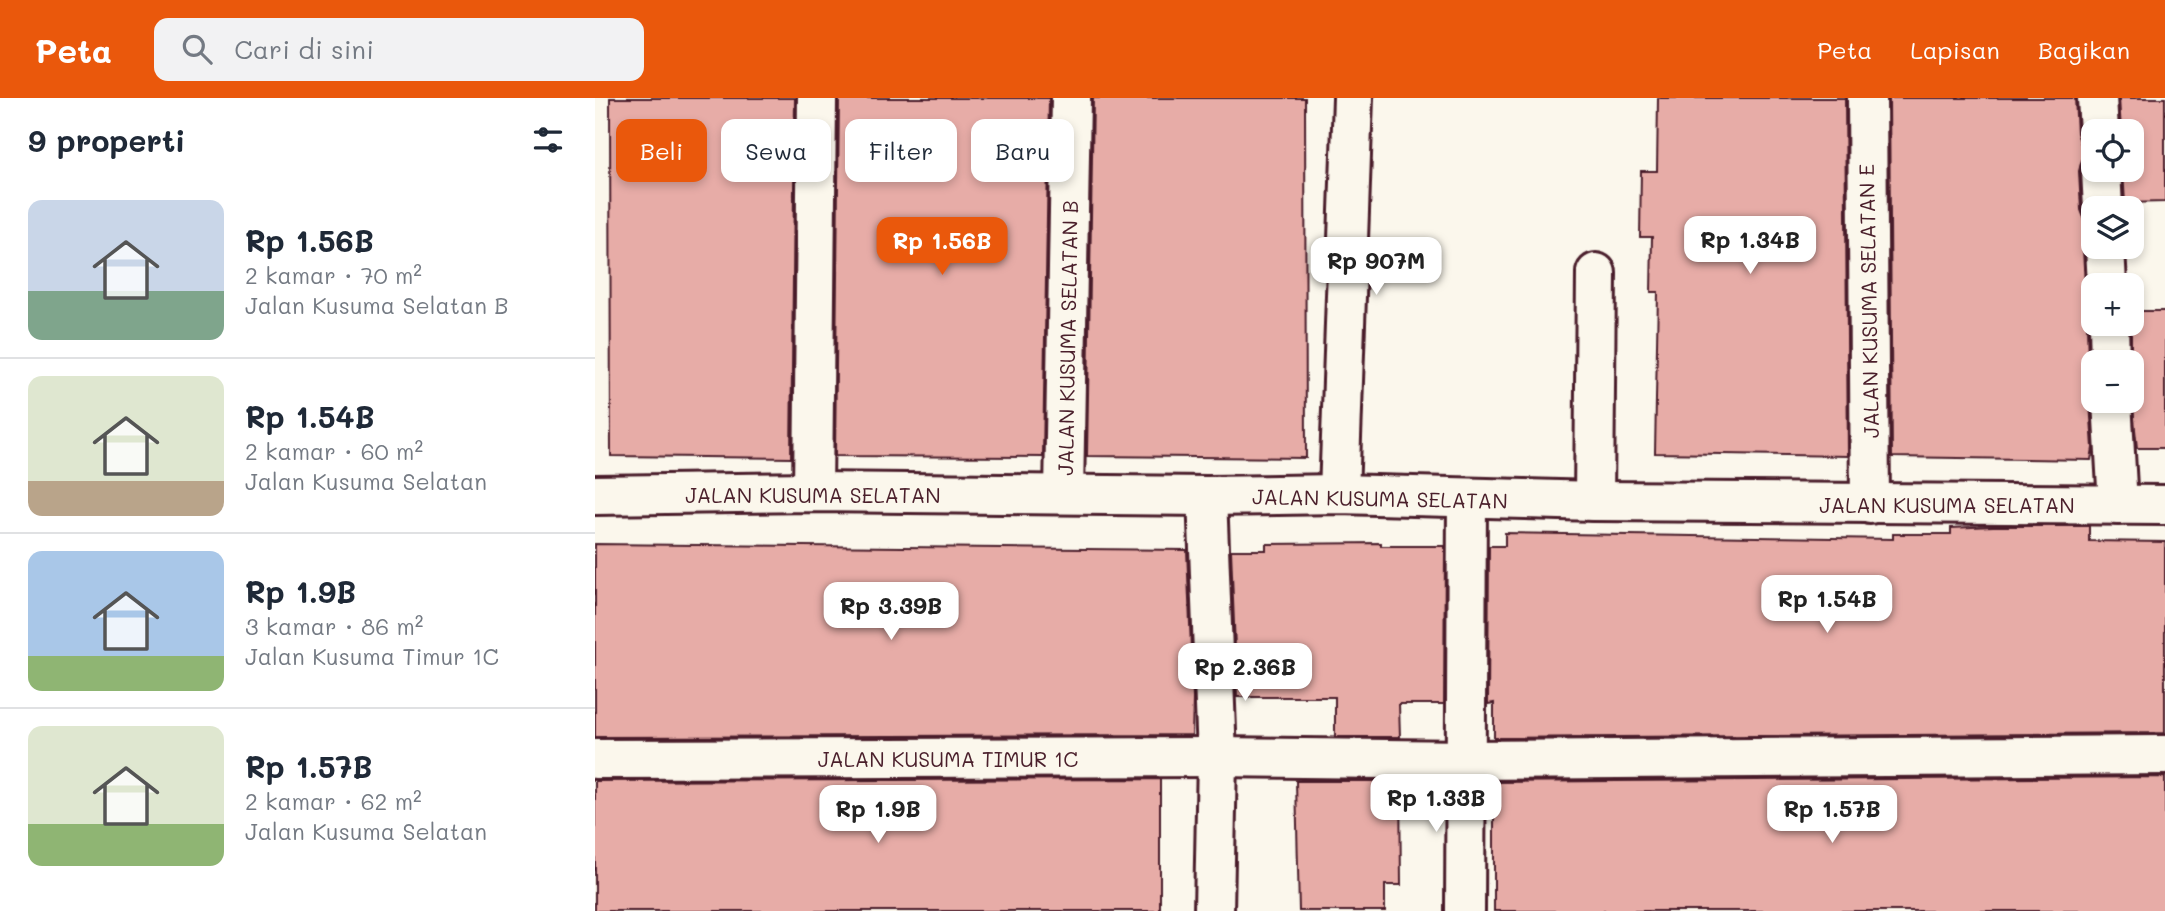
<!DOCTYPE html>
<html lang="id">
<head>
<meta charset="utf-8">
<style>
  :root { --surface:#fff; --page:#f2f2f3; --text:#1f2937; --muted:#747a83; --line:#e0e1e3; --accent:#ea580c }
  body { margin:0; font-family:Mali,sans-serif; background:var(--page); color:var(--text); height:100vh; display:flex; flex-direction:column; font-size:26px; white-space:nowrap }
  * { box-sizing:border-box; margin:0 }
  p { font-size:23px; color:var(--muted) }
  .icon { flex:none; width:38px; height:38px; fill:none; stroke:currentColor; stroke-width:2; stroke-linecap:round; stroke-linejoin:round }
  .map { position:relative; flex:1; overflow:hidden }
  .side { display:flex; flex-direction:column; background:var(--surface); width:595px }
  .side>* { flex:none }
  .banner { position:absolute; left:21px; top:21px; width:665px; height:63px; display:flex; gap:14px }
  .buttons { position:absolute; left:1486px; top:21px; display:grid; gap:14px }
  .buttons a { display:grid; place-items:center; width:63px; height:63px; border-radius:14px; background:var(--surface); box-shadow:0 4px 10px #0003; font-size:35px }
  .price { position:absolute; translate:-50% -60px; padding:0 16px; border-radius:14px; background:#fff; color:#222; font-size:23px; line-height:46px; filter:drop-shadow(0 2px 4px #0008) }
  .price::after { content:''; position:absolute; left:50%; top:42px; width:21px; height:16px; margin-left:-10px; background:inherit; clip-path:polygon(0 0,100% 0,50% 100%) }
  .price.current { background:var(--accent); color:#fff }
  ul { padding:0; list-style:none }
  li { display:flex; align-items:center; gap:21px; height:175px; padding:0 28px }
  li+li { border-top:2px solid var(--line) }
  li span { display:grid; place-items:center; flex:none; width:196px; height:140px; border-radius:14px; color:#555 }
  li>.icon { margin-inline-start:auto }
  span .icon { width:84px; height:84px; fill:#fffc; stroke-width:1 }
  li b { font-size:30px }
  h2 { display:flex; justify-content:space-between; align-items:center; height:84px; padding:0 28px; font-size:30px }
  .chip { padding:0 24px; border-radius:14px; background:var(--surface); box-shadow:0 4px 10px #0003; font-size:24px; line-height:63px }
  .chip.current { background:var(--accent); color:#fff }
  header { display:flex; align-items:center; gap:42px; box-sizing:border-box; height:98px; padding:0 35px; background:var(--accent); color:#fff }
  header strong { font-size:33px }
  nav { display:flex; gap:38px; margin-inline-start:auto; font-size:24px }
  .search { width:490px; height:63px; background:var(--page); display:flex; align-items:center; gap:18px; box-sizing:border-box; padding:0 24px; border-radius:14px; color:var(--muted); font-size:26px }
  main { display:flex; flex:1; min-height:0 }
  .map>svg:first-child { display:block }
</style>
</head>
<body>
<header>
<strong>Peta</strong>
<div class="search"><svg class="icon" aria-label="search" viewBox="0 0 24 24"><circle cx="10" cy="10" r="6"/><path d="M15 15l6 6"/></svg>Cari di sini</div>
<nav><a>Peta</a><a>Lapisan</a><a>Bagikan</a></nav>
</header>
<main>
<section class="side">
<h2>9 properti<svg class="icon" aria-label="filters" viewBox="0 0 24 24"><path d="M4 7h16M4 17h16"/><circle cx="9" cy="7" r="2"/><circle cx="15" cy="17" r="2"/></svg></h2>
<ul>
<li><span style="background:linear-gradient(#c9d6e8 65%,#7fa58c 0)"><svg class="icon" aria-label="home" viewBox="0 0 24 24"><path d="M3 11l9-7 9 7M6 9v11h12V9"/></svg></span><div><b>Rp 1.56B</b><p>2 kamar · 70 m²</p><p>Jalan Kusuma Selatan B</p></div></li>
<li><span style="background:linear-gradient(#dfe7d0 75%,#b9a48a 0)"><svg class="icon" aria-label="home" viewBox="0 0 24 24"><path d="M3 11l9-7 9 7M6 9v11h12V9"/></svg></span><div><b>Rp 1.54B</b><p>2 kamar · 60 m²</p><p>Jalan Kusuma Selatan</p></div></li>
<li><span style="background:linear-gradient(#a9c7e8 75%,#8fb573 0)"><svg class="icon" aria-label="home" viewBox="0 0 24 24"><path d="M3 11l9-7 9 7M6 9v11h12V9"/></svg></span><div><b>Rp 1.9B</b><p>3 kamar · 86 m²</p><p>Jalan Kusuma Timur 1C</p></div></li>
<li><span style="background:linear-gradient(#dfe7d0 70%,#8fb573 0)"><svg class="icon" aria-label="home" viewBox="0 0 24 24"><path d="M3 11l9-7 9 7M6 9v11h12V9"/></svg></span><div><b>Rp 1.57B</b><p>2 kamar · 62 m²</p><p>Jalan Kusuma Selatan</p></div></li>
</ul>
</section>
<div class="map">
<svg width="1570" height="813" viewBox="0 0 1570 813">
  <rect width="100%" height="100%" fill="#fbf7ec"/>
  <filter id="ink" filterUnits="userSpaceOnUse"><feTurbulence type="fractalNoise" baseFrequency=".0143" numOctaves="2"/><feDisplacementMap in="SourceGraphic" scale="14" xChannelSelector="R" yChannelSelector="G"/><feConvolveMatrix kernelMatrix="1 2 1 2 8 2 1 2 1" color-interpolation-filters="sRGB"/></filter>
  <g filter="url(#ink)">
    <!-- building -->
    <g fill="#e7aca7" stroke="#4a1f2b" stroke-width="2">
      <polygon points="15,0 200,0 196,360 16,358"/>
      <polygon points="244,0 454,0 448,359 240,358"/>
      <polygon points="498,0 710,0 711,360 492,358"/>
      <polygon points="1063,0 1250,0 1253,358 1060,355 1063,194 1056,194 1057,139 1045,139 1046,73 1062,73"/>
      <polygon points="1294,0 1480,0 1482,35 1486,46 1496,53 1487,62 1484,73 1486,112 1490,122 1498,129 1490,140 1488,150 1490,189 1493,198 1498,203 1498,212 1492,227 1493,265 1498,277 1495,304 1498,350 1496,362 1297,359"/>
      <polygon points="1524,0 1570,0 1570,104 1530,105 1528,72 1536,72 1536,33 1526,33"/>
      <polygon points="1536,213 1570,213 1570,350 1542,350 1536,294"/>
      <polygon points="1398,428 1494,428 1494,443 1570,444 1570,635 899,640 899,605 893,606 894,448 910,448 910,435 1298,441 1298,436 1356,436 1356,430"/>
      <polygon points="786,445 786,448 850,448 849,606 804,606 805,639 740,639 740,599 642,599 636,452 671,452 671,446"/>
      <polygon points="0,446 592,452 598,600 597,637 0,639"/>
      <polygon points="1570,679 1570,813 899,813 899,684"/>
      <polygon points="565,681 565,813 0,813 0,683"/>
      <polygon points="701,683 805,683 806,787 790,787 790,813 704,813"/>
    </g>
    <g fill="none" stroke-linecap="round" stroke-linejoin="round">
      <defs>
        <g id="minor">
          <polyline points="1272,0 1275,406"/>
          <polyline points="1502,0 1504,33"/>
          <polyline points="1506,72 1508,110"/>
          <polyline points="1510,149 1512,187"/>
          <polyline points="1514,226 1515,264"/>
          <polyline points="1517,303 1523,407"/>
          <polyline points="218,394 222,0"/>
          <polyline points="469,396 476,0"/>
          <polyline points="744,396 758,0"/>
          <polyline points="0,397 218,394 612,398 744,396 999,403 1570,407"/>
          <polyline points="612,398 622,659 619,813"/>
          <polyline points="999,403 1001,175"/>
          <polyline points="0,661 622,659 872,662 1570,657"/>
          <polyline points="870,813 872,400"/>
        </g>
      </defs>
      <!-- minor casing -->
      <use href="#minor" stroke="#4a1f2b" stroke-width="44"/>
      <!-- minor -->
      <use href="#minor" stroke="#fbf7ec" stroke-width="38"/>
    </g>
  </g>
  <g text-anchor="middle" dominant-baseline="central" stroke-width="5" stroke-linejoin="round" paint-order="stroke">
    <!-- street labels -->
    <g font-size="21" fill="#4a1f2b" stroke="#fbf7ec">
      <text transform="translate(1273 203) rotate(-91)">JALAN KUSUMA SELATAN E</text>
      <text transform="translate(472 240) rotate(-89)">JALAN KUSUMA SELATAN B</text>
      <text x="218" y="396">JALAN KUSUMA SELATAN</text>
      <text transform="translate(785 400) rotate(1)">JALAN KUSUMA SELATAN</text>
      <text x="1352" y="406">JALAN KUSUMA SELATAN</text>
      <text x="353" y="660">JALAN KUSUMA TIMUR 1C</text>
    </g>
  </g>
</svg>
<div class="buttons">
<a><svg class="icon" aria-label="locate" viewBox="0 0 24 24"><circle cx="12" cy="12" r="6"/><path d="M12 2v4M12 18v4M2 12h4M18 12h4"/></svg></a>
<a><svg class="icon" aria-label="layers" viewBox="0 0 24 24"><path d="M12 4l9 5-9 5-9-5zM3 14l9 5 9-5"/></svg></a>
<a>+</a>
<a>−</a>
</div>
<b class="price" style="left:1155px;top:178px">Rp 1.34B</b>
<b class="price current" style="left:347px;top:179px">Rp 1.56B</b>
<b class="price" style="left:781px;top:199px">Rp 907M</b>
<b class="price" style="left:1232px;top:537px">Rp 1.54B</b>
<b class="price" style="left:296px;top:544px">Rp 3.39B</b>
<b class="price" style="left:650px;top:605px">Rp 2.36B</b>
<b class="price" style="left:841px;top:736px">Rp 1.33B</b>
<b class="price" style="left:283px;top:747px">Rp 1.9B</b>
<b class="price" style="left:1237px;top:747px">Rp 1.57B</b>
<div class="banner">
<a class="chip current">Beli</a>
<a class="chip">Sewa</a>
<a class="chip">Filter</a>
<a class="chip">Baru</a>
</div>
</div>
</main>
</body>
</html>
